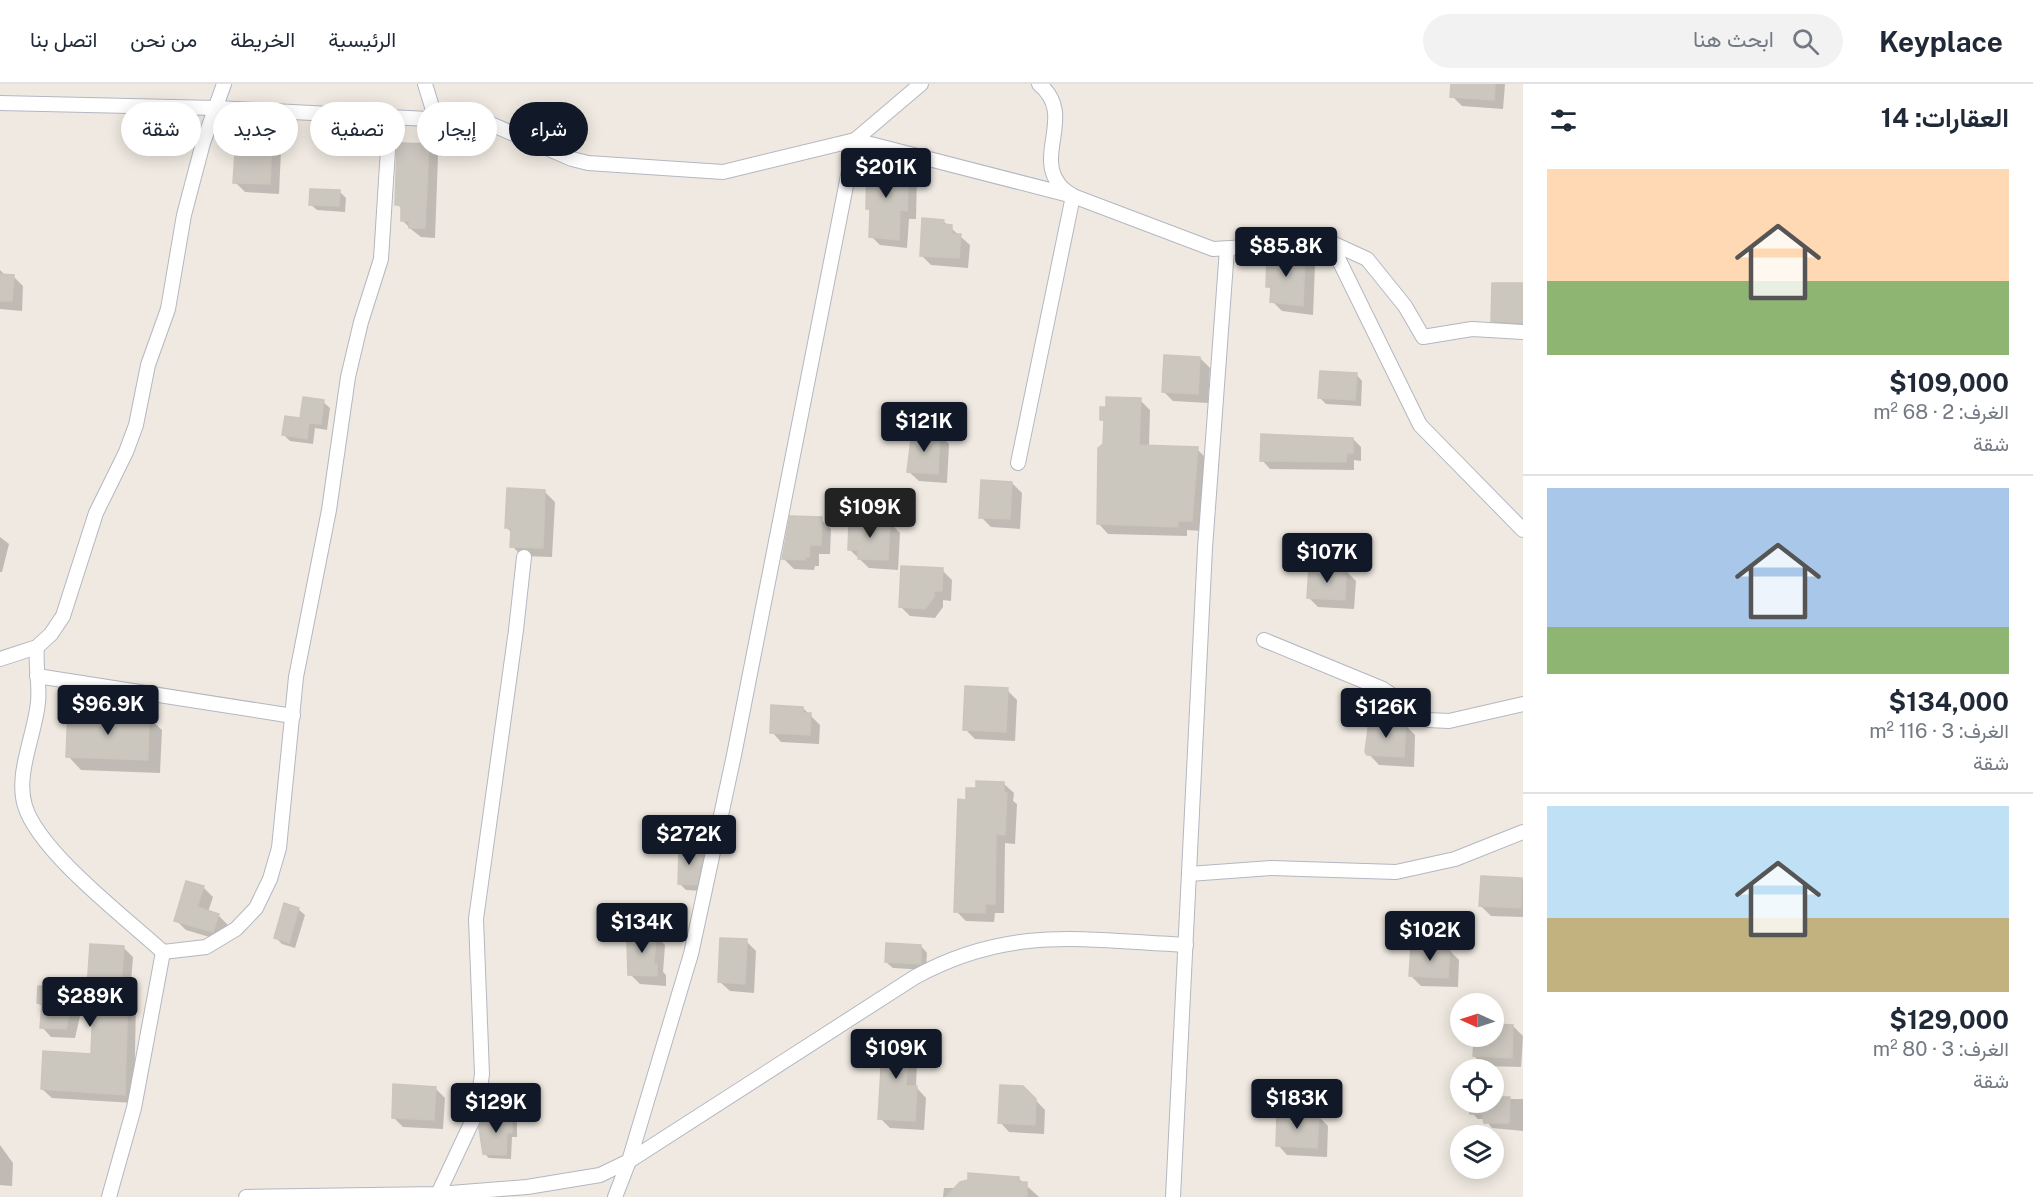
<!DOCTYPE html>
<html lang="ar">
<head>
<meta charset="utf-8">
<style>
  :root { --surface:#fff; --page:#f2f2f3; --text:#1f2937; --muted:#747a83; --line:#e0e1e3; --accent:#111827 }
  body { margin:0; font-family:"Public Sans",Vazirmatn,sans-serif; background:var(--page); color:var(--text); direction:rtl; height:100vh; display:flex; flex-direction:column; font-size:22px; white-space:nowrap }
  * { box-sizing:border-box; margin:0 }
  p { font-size:20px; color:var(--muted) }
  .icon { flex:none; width:33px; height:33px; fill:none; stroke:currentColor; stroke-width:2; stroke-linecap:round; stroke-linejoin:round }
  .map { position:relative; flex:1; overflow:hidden; direction:ltr }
  .side { display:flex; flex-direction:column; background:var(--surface); width:510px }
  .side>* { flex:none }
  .banner { position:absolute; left:18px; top:18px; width:570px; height:54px; direction:rtl; display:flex; gap:12px }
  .needle { width:39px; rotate:273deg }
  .controls { position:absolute; left:1450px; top:909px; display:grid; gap:12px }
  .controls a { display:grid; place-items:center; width:54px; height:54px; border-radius:50%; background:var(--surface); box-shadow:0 3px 15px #0003; font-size:30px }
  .price { position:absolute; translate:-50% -51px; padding:0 14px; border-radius:6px; background:var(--accent); color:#fff; font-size:20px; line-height:39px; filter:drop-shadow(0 2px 3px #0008) }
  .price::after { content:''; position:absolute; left:50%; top:36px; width:18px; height:14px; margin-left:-9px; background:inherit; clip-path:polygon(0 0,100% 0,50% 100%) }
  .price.active { background:#222; color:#fff }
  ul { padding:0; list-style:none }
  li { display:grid; align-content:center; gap:12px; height:318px; padding:0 24px }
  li+li { border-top:2px solid var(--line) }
  li span { display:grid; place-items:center; height:186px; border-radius:0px; color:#555 }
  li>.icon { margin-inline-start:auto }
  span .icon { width:108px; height:108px; fill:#fffc; stroke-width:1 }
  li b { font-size:26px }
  h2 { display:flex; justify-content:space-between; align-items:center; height:72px; padding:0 24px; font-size:26px }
  .tag { padding:0 21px; border-radius:27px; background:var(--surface); box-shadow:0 3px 15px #0003; font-size:21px; line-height:54px }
  .tag.active { background:var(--accent); color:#fff }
  header { display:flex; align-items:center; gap:36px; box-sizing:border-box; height:84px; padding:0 30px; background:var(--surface); border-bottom:2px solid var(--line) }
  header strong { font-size:28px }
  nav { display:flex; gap:33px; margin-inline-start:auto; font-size:21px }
  .search { width:420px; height:54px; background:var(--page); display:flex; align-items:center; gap:15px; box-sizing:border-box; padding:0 21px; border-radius:33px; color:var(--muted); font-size:22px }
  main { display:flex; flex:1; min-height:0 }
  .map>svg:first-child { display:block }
</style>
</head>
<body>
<header>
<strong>Keyplace</strong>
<div class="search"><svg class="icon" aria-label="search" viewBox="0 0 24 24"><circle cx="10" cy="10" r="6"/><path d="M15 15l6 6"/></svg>ابحث هنا</div>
<nav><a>الرئيسية</a><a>الخريطة</a><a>من نحن</a><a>اتصل بنا</a></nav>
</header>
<main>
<section class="side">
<h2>العقارات: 14<svg class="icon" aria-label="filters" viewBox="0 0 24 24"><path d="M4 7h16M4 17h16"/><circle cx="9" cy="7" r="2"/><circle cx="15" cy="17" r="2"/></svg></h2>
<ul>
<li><span style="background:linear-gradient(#ffd9b3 60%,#8fb573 0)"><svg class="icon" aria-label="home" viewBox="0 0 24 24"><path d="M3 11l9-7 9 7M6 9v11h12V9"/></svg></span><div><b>$109,000</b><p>الغرف: 2 · 68 m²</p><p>شقة</p></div></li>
<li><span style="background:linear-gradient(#a9c7e8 75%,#8fb573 0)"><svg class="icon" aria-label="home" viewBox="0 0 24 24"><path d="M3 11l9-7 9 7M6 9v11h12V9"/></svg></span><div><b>$134,000</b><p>الغرف: 3 · 116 m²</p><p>شقة</p></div></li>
<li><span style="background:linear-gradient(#bfe0f5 60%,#c2b280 0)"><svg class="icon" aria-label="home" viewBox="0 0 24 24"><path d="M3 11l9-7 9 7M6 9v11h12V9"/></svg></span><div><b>$129,000</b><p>الغرف: 3 · 80 m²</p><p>شقة</p></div></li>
</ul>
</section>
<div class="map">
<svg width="1523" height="1113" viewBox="0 0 1523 1113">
  <rect width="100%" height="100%" fill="#efe9e1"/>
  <!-- shadow -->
  <g fill="#0003">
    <polygon points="1453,0 1505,0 1503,25 1462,22 1452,12"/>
    <polygon points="272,57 281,66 279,110 245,108 235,98"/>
    <polygon points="428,62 438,72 435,154 421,153 412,146 402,136 403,126 397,120"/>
    <polygon points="908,83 917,92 916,135 909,135 907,164 880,161 871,152 871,128 868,124"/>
    <polygon points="340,108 346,114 345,128 317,126 310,120"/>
    <polygon points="943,137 970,161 968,184 931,181 921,171"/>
    <polygon points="1305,171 1315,181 1313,231 1282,227 1272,217 1272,207 1268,202"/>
    <polygon points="0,186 6,192 13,192 23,202 22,227 0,225"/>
    <polygon points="1523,201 1523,248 1502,246 1492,237"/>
    <polygon points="1200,274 1210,284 1208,319 1173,317 1163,307"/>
    <polygon points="1356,290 1362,297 1361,322 1326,320 1320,314"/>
    <polygon points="1140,316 1150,326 1149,363 1197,365 1207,375 1201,447 1187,446 1187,452 1108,450 1099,440 1104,360 1105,339 1101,335"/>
    <polygon points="323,318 330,324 327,346 315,344 313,360 290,357 284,351"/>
    <polygon points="939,350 949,360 947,399 919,397 909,388"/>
    <polygon points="1353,355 1361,363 1361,377 1354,376 1354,386 1270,385 1262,376"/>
    <polygon points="1012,399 1022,409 1020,445 991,443 981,433"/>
    <polygon points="545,408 555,418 552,473 522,472 512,462 513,450 506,443"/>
    <polygon points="821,435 831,445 830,470 819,470 819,482 815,482 814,486 794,485 784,475"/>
    <polygon points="890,439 900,449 898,486 869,484 849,465"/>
    <polygon points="0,453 9,460 2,488 0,488"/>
    <polygon points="942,486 952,496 951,517 943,516 943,523 935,534 910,532 900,522"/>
    <polygon points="1346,487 1356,497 1354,525 1318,523 1308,513"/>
    <polygon points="1007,606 1017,616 1015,657 975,655 965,645"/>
    <polygon points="803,624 820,641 819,660 781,658 772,648"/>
    <polygon points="148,633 162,646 160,689 81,686 68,672"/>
    <polygon points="1370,639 1405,641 1415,651 1414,683 1379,681 1367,668"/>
    <polygon points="1004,700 1014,709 1013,717 1017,720 1015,760 1005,759 1004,829 995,829 994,838 966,837 956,827 967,717 977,706"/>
    <polygon points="698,766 709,777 703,807 686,806 679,799"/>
    <polygon points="1482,794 1523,795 1523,833 1491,832 1481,822"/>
    <polygon points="203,803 213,813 208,828 218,831 228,841 223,857 186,846 176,836"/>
    <polygon points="298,825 305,831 295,864 282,860 276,854"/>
    <polygon points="655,851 665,861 663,888 666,891 666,902 640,900 630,890"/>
    <polygon points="746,857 756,867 754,909 730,907 720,898"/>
    <polygon points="921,862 927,869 926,886 893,884 886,878"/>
    <polygon points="123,863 133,873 130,911 136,917 134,1019 52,1014 42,1005 92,972 94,932 80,932 75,954 51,953 42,943 43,923 38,919 89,906"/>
    <polygon points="1449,866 1459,876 1458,903 1421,902 1411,892"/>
    <polygon points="1494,942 1513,942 1523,952 1521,983 1484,982 1474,972 1494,952"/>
    <polygon points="913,953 923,963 922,978 917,978 916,1003 926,1014 924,1046 890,1044 880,1034"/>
    <polygon points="1023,1003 1045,1026 1044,1050 1009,1048 1000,1038"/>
    <polygon points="435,1004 445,1014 443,1045 403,1043 393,1033"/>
    <polygon points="1494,1015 1523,1015 1523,1047 1492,1044 1485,1035 1478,1035 1472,1029 1494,1018"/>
    <polygon points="1318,1032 1328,1042 1327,1073 1287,1071 1278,1061"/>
    <polygon points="512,1034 517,1039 517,1053 512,1053 511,1075 489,1074 484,1069"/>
    <polygon points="0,1061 13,1079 12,1102 0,1101"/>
    <polygon points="1018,1094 1039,1113 943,1113 944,1104 956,1104 969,1097"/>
  </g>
  <!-- building -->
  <g fill="#cbc7bf" stroke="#cbc5ba" stroke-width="1.5">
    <polygon points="1451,0 1495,0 1494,16 1450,13"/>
    <polygon points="236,53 272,55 270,100 233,99"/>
    <polygon points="401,59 429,60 425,144 409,144 409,137 401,137 401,121 395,121 397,62 401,62"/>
    <polygon points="867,80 909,81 907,127 900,126 899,156 869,153 870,125 866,125"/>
    <polygon points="310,105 340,106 339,122 309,121"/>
    <polygon points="922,134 944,136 943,140 952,141 952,150 961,150 959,174 920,172"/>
    <polygon points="1289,169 1305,170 1303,222 1270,218 1271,203 1266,203 1267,171"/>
    <polygon points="0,190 14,191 12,217 0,217"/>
    <polygon points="1492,199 1523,199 1523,239 1491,237"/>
    <polygon points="1164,271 1200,273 1198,310 1162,308"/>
    <polygon points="1320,287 1357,289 1355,316 1318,314"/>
    <polygon points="303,313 324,316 321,340 309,339 307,355 282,351 285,332 300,334"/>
    <polygon points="1106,313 1141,314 1139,361 1198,363 1192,437 1178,437 1178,443 1097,440 1098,364 1103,360 1104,336 1100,336 1100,323 1106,323"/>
    <polygon points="912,347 940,348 938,390 907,388"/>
    <polygon points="1261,350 1353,354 1353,369 1347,369 1346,378 1260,377"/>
    <polygon points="981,396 1012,398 1010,435 979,434"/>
    <polygon points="507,404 545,406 543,464 510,463 511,444 505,444"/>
    <polygon points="790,432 822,433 821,461 810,461 809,473 805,473 805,476 782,475"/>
    <polygon points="849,436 890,438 888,476 858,475 858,466 848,466"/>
    <polygon points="901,482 943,484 942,507 934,507 934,513 925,525 899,523"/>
    <polygon points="1309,483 1346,486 1345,516 1307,514"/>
    <polygon points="965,602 1008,604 1006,648 963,646"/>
    <polygon points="771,621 803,623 803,629 811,629 810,651 770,649"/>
    <polygon points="68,627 149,631 148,676 66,673"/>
    <polygon points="1369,637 1406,639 1404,673 1367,671 1365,668"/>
    <polygon points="976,697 1004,698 1004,709 1007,709 1005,751 996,750 995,820 985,820 985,829 954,828 958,715 966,716 966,704 976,704"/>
    <polygon points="679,763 698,764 698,769 704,769 697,801 678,800"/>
    <polygon points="1481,792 1522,794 1521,824 1479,822"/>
    <polygon points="186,797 204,802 197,823 219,830 213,848 174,837"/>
    <polygon points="284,819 299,824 289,859 274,854"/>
    <polygon points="630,848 656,849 654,880 657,880 657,892 628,891 627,858 630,858"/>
    <polygon points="720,854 747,855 745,900 718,898"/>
    <polygon points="886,859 921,861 921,880 885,878"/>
    <polygon points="90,860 124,862 121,906 128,906 125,1011 41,1005 43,967 91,970 93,924 71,923 66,945 40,944 42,920 37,919 38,902 87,905"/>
    <polygon points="1411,863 1450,865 1448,894 1409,892"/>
    <polygon points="1494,940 1513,941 1512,974 1473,972 1474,959 1482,959 1482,952 1494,952"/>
    <polygon points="883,950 913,951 913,969 908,968 906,1002 917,1002 915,1037 878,1035"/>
    <polygon points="393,1000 436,1003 434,1036 392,1034"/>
    <polygon points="1000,1001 1023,1002 1036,1015 1035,1041 998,1039"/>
    <polygon points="1494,1013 1510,1013 1509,1039 1484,1039 1482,1030 1470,1030 1470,1018 1494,1018"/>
    <polygon points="1277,1029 1319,1030 1317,1064 1276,1062"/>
    <polygon points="490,1031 513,1032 512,1049 507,1049 506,1071 483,1070 479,1044 482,1037 490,1037"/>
    <polygon points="968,1089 1019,1093 1019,1098 1027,1098 1027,1113 946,1113 960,1098 968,1096"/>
  </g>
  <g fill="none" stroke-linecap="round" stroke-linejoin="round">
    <defs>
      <g id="minor">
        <polyline points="425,0 436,36"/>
        <polyline points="0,19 216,24 486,38 572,75 588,79 723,88 855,56 1073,112 1213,165 1330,158 1367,175 1405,222 1423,253 1472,245 1523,248"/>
        <polyline points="1330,158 1420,341 1523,446"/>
        <path d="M1018,379l55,-267c-4,-3 -11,-7 -14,-12 -24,-30 17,-70 -20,-100"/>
        <polyline points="1264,556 1383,605 1428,636 1449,637 1523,620"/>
        <polyline points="0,575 37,563"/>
        <polyline points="37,592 293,632"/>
        <polyline points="1189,790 1271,784 1396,788 1455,775 1523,748"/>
        <polyline points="163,868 206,863 236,845 256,824 270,795 279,764 296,593 329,426 348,293 361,238 381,175 390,34"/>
        <polyline points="438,1110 477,1027 482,990 476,835 516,546 524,473"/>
        <path d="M109,1113l25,-89 29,-156c-37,-34 -124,-100 -138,-146 -10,-32 10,-71 13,-104 2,-18 -3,-36 -1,-55l14,-13 12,-18 33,-103 30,-61 10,-27 12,-60 20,-56 16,-94 19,-72 21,-59"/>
        <path d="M246,1113l192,-3 89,-7 73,-12 29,-14 286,-184c95,-52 168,-37 271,-32"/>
        <polyline points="615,1113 629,1077 691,870 734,671 855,56 921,0"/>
        <polyline points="1173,1113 1205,464 1227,165"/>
      </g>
    </defs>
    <!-- minor casing -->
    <use href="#minor" stroke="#b4b7c1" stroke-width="16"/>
    <!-- minor -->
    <use href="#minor" stroke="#fff" stroke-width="14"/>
  </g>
</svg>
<div class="controls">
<a><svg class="needle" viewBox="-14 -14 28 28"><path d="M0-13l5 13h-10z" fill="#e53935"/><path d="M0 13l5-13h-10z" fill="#747a83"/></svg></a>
<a><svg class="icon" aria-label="locate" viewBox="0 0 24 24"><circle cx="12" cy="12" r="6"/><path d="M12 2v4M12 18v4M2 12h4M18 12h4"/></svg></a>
<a><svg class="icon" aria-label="layers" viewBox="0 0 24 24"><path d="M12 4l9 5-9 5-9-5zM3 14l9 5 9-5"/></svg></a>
</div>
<b class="price" style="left:886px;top:115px">$201K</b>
<b class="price" style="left:1286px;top:194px">$85.8K</b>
<b class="price" style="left:924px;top:369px">$121K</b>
<b class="price active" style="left:870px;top:455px">$109K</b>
<b class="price" style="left:1327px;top:500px">$107K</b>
<b class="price" style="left:108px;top:652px">$96.9K</b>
<b class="price" style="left:1386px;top:655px">$126K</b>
<b class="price" style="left:689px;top:782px">$272K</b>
<b class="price" style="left:642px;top:870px">$134K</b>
<b class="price" style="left:1430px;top:878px">$102K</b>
<b class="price" style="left:90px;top:944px">$289K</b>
<b class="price" style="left:896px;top:996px">$109K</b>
<b class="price" style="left:1297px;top:1046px">$183K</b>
<b class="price" style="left:496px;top:1050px">$129K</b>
<div class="banner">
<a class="tag active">شراء</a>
<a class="tag">إيجار</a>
<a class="tag">تصفية</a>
<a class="tag">جديد</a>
<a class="tag">شقة</a>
</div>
</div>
</main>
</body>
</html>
